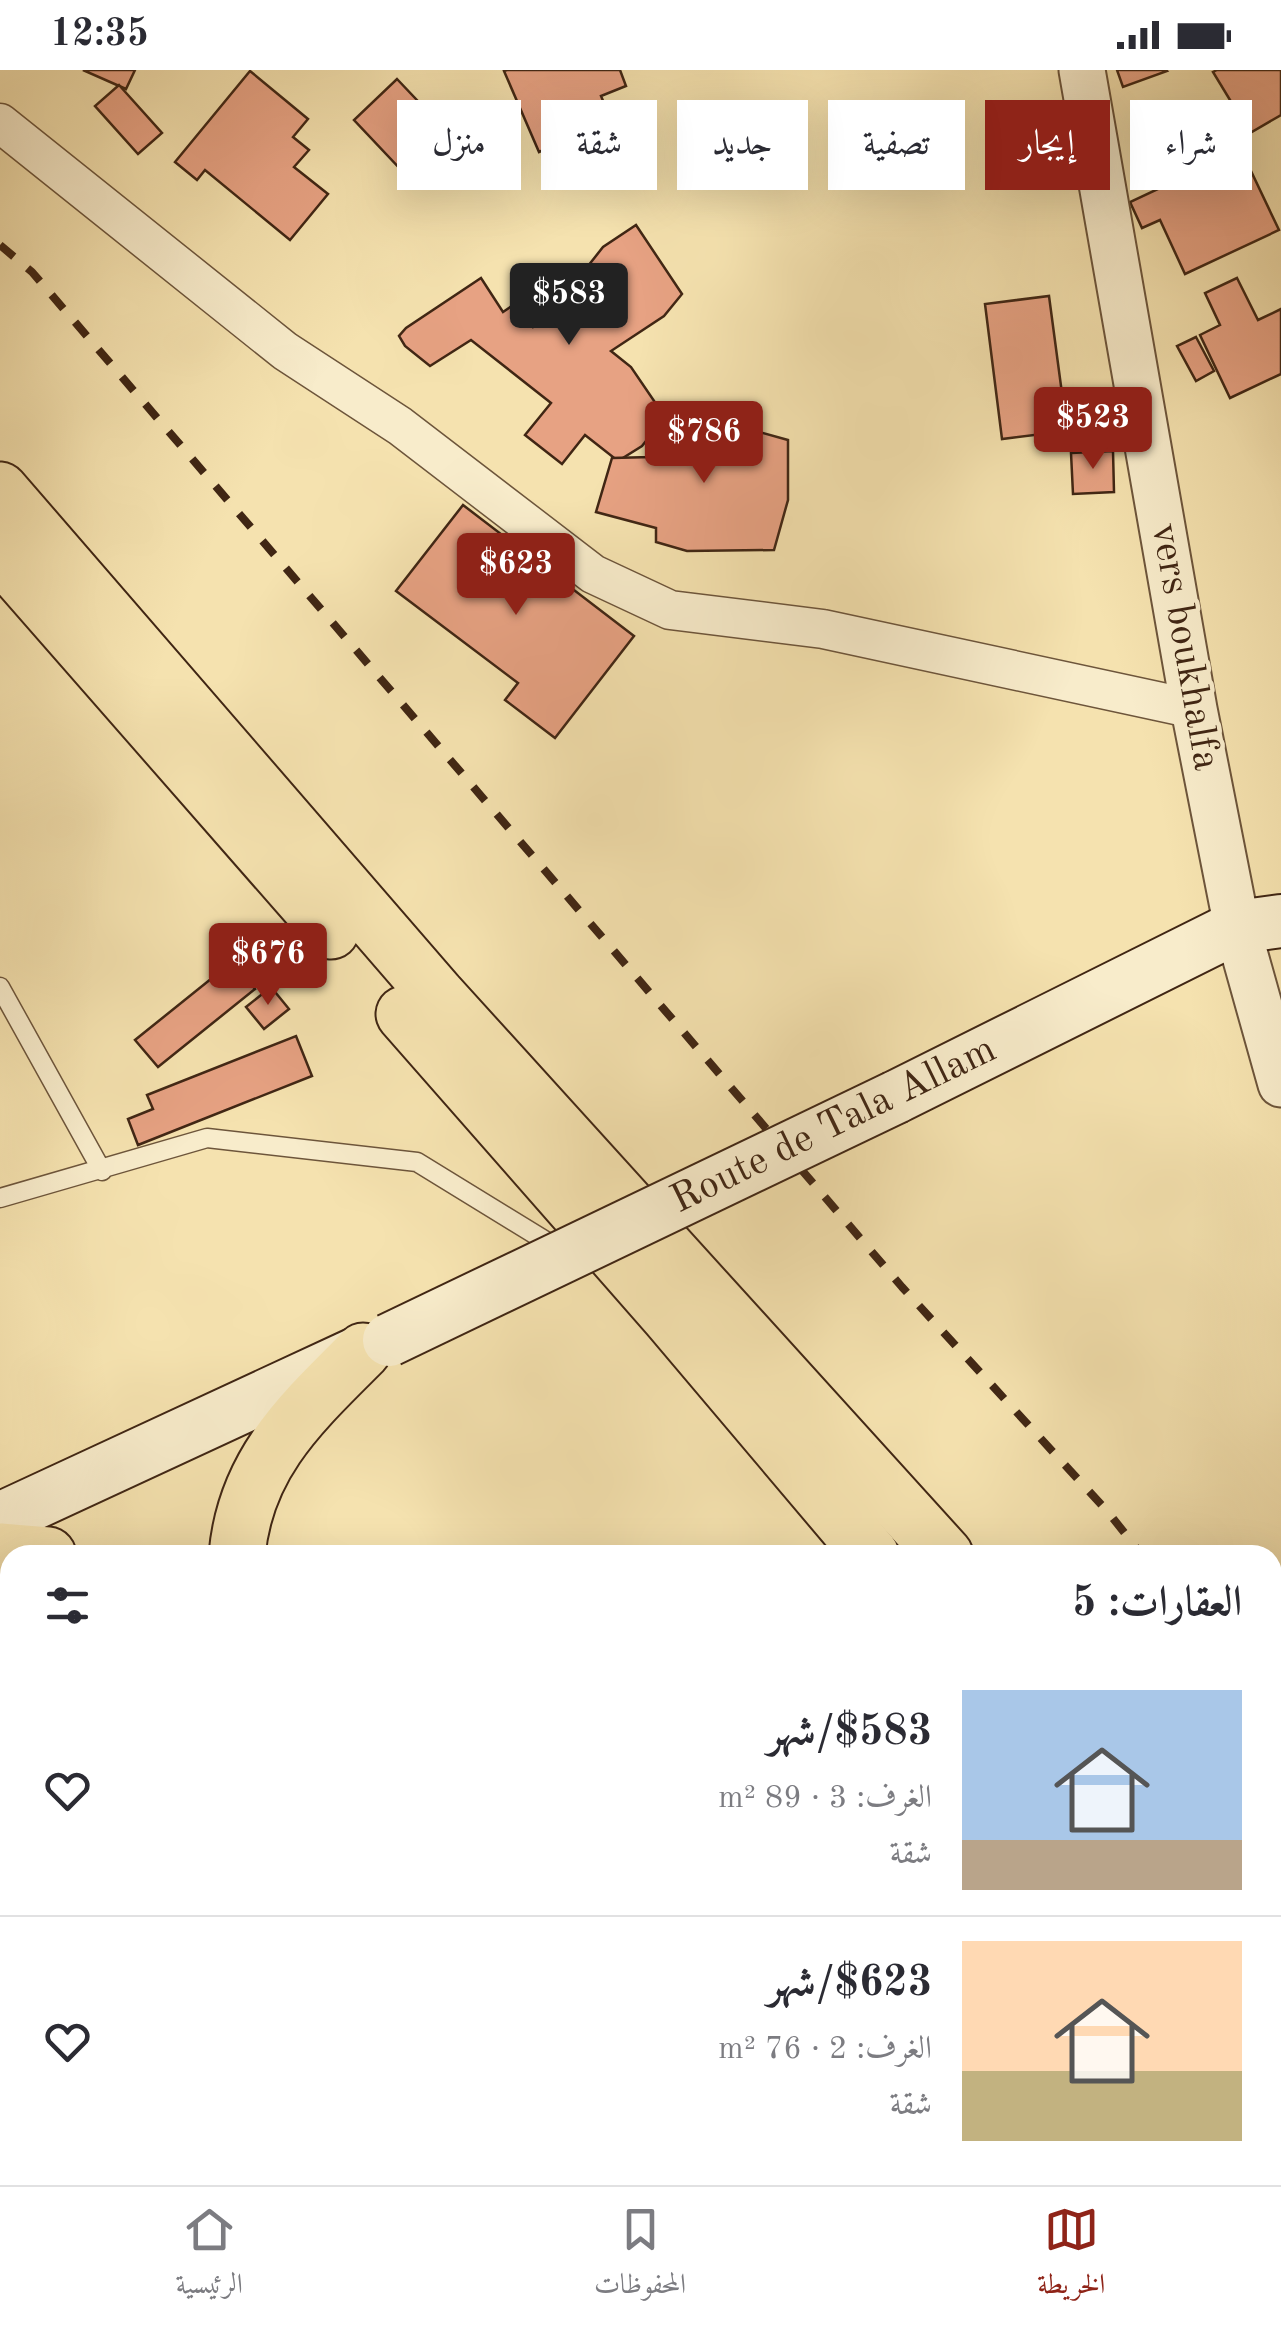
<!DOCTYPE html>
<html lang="ar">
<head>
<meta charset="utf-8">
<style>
  :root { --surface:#fff; --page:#f2f2f3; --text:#2b2b33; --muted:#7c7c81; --line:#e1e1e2; --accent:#8f2418 }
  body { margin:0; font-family:"Old Standard TT",Amiri,serif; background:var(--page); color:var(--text); direction:rtl; height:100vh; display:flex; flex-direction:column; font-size:38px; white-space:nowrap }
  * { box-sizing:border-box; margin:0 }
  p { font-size:32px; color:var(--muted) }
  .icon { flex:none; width:55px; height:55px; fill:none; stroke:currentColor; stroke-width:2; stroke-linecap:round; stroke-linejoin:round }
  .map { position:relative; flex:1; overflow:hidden; direction:ltr }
  .sheet { position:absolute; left:0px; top:1475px; width:1282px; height:640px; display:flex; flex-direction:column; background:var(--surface); border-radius:30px 30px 0 0; box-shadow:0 10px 40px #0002; direction:rtl }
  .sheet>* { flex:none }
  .guide { position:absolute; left:30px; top:30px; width:1222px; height:90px; direction:rtl; display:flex; gap:20px }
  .price { position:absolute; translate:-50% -85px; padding:0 22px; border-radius:10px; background:var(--accent); color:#fff; font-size:32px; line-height:65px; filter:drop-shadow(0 2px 5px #0008) }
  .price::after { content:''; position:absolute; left:50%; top:60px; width:30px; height:22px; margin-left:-15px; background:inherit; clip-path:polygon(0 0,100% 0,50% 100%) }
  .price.current { background:#222; color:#fff }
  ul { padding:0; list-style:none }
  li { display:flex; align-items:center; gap:30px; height:250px; padding:0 40px }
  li+li { border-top:2px solid var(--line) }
  li span { display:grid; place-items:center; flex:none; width:280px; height:200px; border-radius:0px; color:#555 }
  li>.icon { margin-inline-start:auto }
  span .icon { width:120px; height:120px; fill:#fffc; stroke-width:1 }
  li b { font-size:42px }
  h2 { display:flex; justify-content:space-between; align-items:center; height:120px; padding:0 40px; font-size:42px }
  .tag { padding:0 35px; border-radius:0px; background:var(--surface); box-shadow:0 10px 40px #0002; font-size:35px; line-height:90px }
  .tag.current { background:var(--accent); color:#fff }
  .status { display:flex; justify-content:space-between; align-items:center; height:70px; padding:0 50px; background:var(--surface); direction:ltr }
  .status svg { height:28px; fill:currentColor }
  .tab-bar { display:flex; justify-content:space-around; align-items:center; height:140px; border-top:2px solid var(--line); background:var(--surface); font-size:28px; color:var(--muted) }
  .tab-bar a { display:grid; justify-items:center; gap:5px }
  .tab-bar .current { color:var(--accent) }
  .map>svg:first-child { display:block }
</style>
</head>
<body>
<div class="status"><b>12:35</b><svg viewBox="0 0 49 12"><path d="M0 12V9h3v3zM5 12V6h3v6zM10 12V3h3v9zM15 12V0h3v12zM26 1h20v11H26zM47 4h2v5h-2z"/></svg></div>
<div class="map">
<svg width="1281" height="2115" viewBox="0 0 1281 2115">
  <rect width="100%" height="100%" fill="#f5e2af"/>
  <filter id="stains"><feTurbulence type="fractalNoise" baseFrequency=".002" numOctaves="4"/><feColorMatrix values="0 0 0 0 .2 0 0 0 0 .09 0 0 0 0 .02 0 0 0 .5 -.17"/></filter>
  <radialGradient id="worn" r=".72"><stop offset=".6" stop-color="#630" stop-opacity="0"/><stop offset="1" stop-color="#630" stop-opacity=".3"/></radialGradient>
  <!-- building -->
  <g fill="#e7a283" stroke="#402614" stroke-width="2.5">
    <polygon points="83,0 135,0 126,19"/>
    <polygon points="507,0 620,0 626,16 601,26 611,50 539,82 504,1"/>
    <polygon points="1117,0 1166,0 1167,1 1123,17"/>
    <polygon points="1217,0 1281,0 1281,45 1250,63 1213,2"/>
    <polygon points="250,1 308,49 293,67 309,80 294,97 328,124 290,170 205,100 197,110 175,92"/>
    <polygon points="397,9 449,64 405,104 354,50"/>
    <polygon points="119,15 162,63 138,84 95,36"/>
    <polygon points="594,71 601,92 582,98 576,77"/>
    <polygon points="1241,80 1279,160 1185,204 1160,150 1142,158 1130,132"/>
    <polygon points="636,155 682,224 664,246 611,281 631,297 665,347 642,376 618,391 585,365 562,394 525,365 551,333 471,270 430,296 405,276 399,266 406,258 481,208 503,242 516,233 533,257 581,226 573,215 603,177"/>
    <polygon points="1237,208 1258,250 1281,239 1281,304 1230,328 1200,265 1220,255 1205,223"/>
    <polygon points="1049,226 1067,361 1002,369 985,234"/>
    <polygon points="1196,267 1214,301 1196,311 1177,276"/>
    <polygon points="665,336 788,370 788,430 774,480 687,481 656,472 656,458 596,442 612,388 651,387"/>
    <polygon points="1113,381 1114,422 1073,424 1071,383"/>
    <polygon points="463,435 634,566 555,668 505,630 518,613 396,521"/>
    <polygon points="232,892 255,919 158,997 135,970"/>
    <polygon points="271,917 289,939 264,959 246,937"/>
    <polygon points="296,966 312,1006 138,1075 128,1049 153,1039 147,1025"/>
    <polygon points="468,2105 499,2105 508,2115 457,2115"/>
    <polygon points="629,2105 769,2105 762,2115 645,2115"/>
    <polygon points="929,2105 974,2105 967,2115 944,2115"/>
    <polygon points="992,2105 1061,2105 1074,2115 983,2115"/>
  </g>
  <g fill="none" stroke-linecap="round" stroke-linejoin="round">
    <defs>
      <g id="service">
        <polyline points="0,917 102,1101"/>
        <polyline points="0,1128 207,1068 417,1092 562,1181"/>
        <polyline points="1272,2095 1281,2106"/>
      </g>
      <g id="minor">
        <polyline points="0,53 285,281 400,356 593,504 670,540 823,559 1194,639"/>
        <polyline points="0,1884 10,1884"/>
        <polyline points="507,2105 518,2115"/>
        <polyline points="567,2115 573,2105"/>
      </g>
      <polyline id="tertiary" points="1082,0 1194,639 1237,857 1281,1014"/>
      <g id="secondary">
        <polyline points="896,1027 1237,857 1281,851"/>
        <polyline points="0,1449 356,1284"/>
      </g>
      <g id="trunk">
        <polyline points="0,420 437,925 945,1485"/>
        <polyline points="0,483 331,861"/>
        <polyline points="404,944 669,1246 871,1485"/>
        <polyline points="0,1481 48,1485"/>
        <path d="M237,1485c8,-92 65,-143 126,-204"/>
        <polyline points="1272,1861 1281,1871"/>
        <polyline points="1272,1926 1281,1937"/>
        <polyline points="839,2105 852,2115"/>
      </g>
    </defs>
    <!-- service casing -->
    <use href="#service" stroke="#6d553b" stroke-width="21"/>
    <!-- minor casing -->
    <use href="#minor" stroke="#6d553b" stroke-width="41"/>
    <!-- tertiary casing -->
    <use href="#tertiary" stroke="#6d553b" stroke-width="49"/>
    <!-- secondary casing -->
    <use href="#secondary" stroke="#402614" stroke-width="56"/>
    <!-- trunk casing -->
    <use href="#trunk" stroke="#402614" stroke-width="59"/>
    <!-- service -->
    <use href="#service" stroke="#f8eccb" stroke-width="18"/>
    <!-- minor -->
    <use href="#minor" stroke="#f8eccb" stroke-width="38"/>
    <!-- tertiary -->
    <use href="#tertiary" stroke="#f8eccb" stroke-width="45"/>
    <!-- secondary -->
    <use href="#secondary" stroke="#f8eccb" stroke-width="52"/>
    <!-- trunk -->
    <use href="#trunk" stroke="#f5e2af" stroke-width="55"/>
    <!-- rail -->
    <g stroke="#402614" stroke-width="8" stroke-dasharray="18 18" stroke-linecap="butt">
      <polyline points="0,175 32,202 902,1217 1108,1442 1142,1485"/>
      <polyline points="1272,1649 1281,1660"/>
    </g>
    <defs>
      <polyline id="secondary-bridge" points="389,1270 896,1027"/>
    </defs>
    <!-- secondary-bridge casing -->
    <use href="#secondary-bridge" stroke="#402614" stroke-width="56" stroke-linecap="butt"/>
    <!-- secondary-bridge -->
    <use href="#secondary-bridge" stroke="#f8eccb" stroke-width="52"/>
  </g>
  <g text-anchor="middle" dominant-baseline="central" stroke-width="9" stroke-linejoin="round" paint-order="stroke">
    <!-- street labels -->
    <g font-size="40" fill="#402614" stroke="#f8eccb">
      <text transform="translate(1184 577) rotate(80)">vers boukhalfa</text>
      <text transform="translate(834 1056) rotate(-26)">Route de Tala Allam</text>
    </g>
  </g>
  <rect width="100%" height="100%" filter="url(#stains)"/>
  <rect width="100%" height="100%" fill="url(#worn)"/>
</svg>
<b class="price current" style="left:569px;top:278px">$583</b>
<b class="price" style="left:1093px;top:402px">$523</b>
<b class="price" style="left:704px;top:416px">$786</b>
<b class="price" style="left:516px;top:548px">$623</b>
<b class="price" style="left:268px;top:938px">$676</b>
<div class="guide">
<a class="tag">شراء</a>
<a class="tag current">إيجار</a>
<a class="tag">تصفية</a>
<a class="tag">جديد</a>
<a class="tag">شقة</a>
<a class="tag">منزل</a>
</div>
<section class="sheet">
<h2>العقارات: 5<svg class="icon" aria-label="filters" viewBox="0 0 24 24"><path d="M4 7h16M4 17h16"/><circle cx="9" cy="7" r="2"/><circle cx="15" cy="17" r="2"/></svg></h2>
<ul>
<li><span style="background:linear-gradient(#a9c7e8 75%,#b9a48a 0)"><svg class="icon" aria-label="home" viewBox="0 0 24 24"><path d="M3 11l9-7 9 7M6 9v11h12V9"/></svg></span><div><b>$583/شهر</b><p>الغرف: 3 · 89 m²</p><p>شقة</p></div><svg class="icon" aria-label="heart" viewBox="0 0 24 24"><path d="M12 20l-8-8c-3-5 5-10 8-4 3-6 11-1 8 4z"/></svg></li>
<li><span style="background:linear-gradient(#ffd9b3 65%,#c2b280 0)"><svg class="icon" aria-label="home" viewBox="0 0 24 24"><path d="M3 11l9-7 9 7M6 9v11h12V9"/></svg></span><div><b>$623/شهر</b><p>الغرف: 2 · 76 m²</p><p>شقة</p></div><svg class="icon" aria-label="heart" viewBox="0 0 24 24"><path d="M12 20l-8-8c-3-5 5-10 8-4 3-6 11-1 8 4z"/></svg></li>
</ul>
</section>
</div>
<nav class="tab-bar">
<a class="current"><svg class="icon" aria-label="map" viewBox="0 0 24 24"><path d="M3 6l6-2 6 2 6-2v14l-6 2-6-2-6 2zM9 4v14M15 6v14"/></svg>الخريطة</a>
<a><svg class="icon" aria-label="saved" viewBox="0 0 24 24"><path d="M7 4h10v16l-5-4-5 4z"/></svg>المحفوظات</a>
<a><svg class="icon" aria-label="home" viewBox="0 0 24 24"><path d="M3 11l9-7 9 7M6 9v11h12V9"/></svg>الرئيسية</a>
</nav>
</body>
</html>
